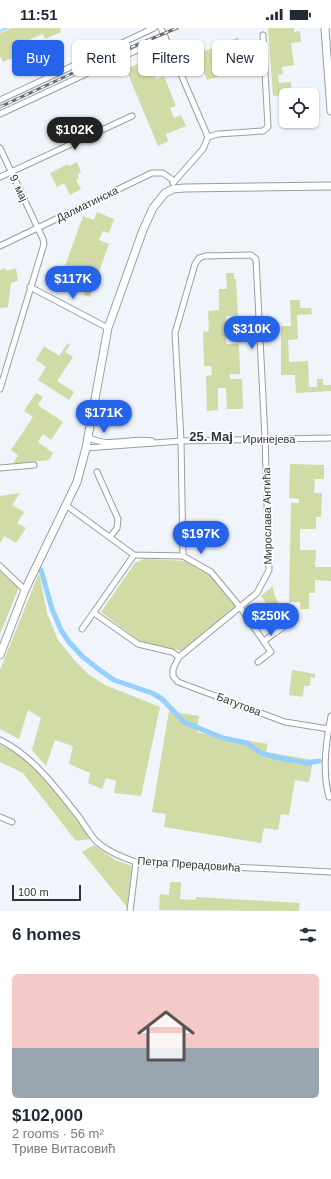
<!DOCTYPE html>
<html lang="en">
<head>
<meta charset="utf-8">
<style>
  :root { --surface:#fff; --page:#f6f6f7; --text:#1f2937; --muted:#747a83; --accent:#2563eb }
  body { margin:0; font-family:Helvetica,sans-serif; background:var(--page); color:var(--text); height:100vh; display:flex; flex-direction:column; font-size:15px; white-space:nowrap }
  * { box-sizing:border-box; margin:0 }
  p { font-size:13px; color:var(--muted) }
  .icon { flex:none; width:22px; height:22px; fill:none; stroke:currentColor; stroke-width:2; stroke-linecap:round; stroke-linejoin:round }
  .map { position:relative; height:883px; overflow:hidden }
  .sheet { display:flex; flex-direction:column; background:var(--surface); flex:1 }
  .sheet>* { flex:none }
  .guide { position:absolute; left:12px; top:12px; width:307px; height:36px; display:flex; gap:8px }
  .tools { position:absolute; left:279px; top:60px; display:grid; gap:8px }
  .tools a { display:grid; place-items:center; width:40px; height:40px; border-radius:6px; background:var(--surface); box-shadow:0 1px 3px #0004; font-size:20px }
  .scale { position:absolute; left:12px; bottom:10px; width:69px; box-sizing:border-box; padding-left:4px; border:2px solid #303335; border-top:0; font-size:11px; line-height:14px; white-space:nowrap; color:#303335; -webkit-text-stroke:3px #fff; paint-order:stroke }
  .price { position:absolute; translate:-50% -34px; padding:0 9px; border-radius:14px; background:var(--accent); color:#fff; font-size:13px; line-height:26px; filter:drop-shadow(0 1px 2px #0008) }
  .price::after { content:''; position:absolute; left:50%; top:24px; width:12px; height:9px; margin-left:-6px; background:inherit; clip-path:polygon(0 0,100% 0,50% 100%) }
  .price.selected { background:#222; color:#fff }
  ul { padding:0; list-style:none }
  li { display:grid; align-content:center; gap:8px; height:212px; padding:0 12px }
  li span { display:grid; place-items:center; height:124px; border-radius:6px; color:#555 }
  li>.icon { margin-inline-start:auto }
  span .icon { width:72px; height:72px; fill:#fffc; stroke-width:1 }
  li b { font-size:17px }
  h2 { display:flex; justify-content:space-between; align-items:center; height:48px; padding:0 12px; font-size:17px }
  .pill { padding:0 14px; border-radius:6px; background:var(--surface); box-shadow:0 1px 3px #0004; font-size:14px; line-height:36px }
  .pill.selected { background:var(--accent); color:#fff }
  .status { display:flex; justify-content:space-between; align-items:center; height:28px; padding:0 20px; background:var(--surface); direction:ltr }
  .status svg { height:11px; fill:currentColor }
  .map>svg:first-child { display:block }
</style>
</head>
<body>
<div class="status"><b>11:51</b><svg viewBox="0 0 49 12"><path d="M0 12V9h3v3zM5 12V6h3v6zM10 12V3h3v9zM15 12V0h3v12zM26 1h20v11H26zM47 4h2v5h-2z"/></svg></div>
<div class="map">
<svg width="331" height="883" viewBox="0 0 331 883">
  <rect width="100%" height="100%" fill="#eff5fa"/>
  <!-- green -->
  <g fill="#d0dba6">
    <polygon points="12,0 60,0 61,4 45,11 43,6 21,15 24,25 3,34 0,28 0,5"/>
    <polygon points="268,0 294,0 294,4 300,3 301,14 291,15 294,37 282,39 283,46 278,47 279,55 291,54 292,66 273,68"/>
    <polygon points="239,9 237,43 207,52 194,19 202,15 205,23"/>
    <polygon points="154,29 159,41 153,44 156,51 164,48 176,78 170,80 174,90 181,87 186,98 166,106 168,113 158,118 126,41"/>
    <polygon points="77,134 81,144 78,146 79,150 76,152 81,161 70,167 64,155 57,159 50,145 68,136 69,138"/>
    <polygon points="97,184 114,191 109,205 103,203 99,212 109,216 90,269 84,267 90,250 79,246 80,241 73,238 71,243 64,241 83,188 94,192"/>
    <polygon points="5,240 7,243 16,240 18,253 11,255 8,279 0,280 0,242"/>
    <polygon points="226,245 234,245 234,251 236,251 238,288 226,288 226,296 236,295 236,309 226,309 226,316 239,316 240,346 230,346 230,351 242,351 243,381 227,381 226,360 218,360 218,382 207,383 206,348 212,347 211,338 204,338 203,304 209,303 208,283 219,282 219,261 227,261"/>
    <polygon points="290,272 300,272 300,280 311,280 312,286 297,287 298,311 288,312 289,334 308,333 309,359 317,359 317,351 323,351 323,357 331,357 331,363 296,365 295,347 281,347 281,298 291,298"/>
    <polygon points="68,315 70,317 65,324 73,329 57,353 74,364 69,372 38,352 46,339 36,332 44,318 59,328"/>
    <polygon points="36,365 43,369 38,377 63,394 51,412 43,406 38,414 53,425 49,432 13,436 18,427 11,422 33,389 24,383"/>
    <polygon points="290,436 324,437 324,451 315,451 314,465 322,465 321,489 316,489 316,501 300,501 300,522 316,522 315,539 331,539 331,553 315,552 315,565 309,565 309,581 300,581 300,574 289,574 291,475 299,475 299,471 289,470"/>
    <polygon points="20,465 12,477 24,484 17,495 26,500 16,515 4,508 0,515 0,468"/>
    <polygon points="144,531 188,533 209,544 235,579 184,623 145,617 101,584 135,535"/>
    <polygon points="0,543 19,559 0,606"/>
    <polygon points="39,545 47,585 58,612 75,633 88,646 105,657 160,679 141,768 114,765 116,753 106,750 102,761 88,755 90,745 69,736 73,718 55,712 46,738 32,722 41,690 28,682 19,711 0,701 0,642"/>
    <path d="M273,558c1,17 11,18 12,36l-7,6 -16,-21 4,-4 -5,-7z"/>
    <polygon points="292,642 315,646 315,650 311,649 310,658 304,658 303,669 289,667"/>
    <polygon points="169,683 199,688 197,704 268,716 266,724 313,732 309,754 295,752 289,787 281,786 278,802 264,800 261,815 164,799 166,786 152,784"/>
    <path d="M0,717c38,15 67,62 91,94l-15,2 -53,-68 -23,-11z"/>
    <polygon points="94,817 115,832 132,838 127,879 82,824"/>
    <polygon points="170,854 181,854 180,871 196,872 196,869 300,875 299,883 159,882 160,866 169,867"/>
  </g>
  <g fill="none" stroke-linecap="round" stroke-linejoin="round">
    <!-- stream -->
    <polyline stroke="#95cffd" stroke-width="1.5" points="0,3 7,0"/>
    <!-- canal -->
    <polyline stroke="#95cffd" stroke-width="5" points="41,542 52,581 61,602 69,614 83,629 101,643 114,652 152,665 162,671 184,694 223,710 247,715 261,725 279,730 307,735 319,733"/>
    <defs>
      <g id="minor">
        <polyline points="161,0 208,109 203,121 173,155"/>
        <polyline points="0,72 154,0"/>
        <polyline points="0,86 165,9"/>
        <polyline points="208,109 218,106 263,103 268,99 263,7"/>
        <polyline points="0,120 43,211 44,216 0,361"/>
        <polyline points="0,149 132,88"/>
        <polyline points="0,218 152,145 163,145 174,153"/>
        <polyline points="30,259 108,300"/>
        <path d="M88,409c21,12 42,0 64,4"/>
        <polyline points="86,420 181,413 331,410"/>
        <polyline points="0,440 34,437"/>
        <polyline points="97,444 118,491 117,500 110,509"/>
        <polyline points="67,478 134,527 183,528 211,544 240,579 271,624 258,634"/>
        <polyline points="183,528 181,413 175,305 195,236 199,230 205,228 251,227 256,231 265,410 269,542 257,565 179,629 173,641 173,648 178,654 285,694 329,701"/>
        <polyline points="0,538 25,562"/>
        <polyline points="94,585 138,616 172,624 179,629"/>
        <polyline points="82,601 134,527"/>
        <polyline points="264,613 290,594"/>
        <path d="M0,712c34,17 56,48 79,77 5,7 10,16 16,23 11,11 26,17 41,22l195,10"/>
        <path d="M329,769c-7,-26 -3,-55 2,-81"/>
        <polyline points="0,789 12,794"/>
        <polyline points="130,883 136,834"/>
      </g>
      <polyline id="tertiary" points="0,627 25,562 77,454 86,420 108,300 143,202 153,180 165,165 173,161 184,160 331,158"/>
      <polyline id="secondary" points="325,0 331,83"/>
    </defs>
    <!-- minor casing -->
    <use href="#minor" stroke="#999ea3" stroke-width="7"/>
    <!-- tertiary casing -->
    <use href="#tertiary" stroke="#999ea3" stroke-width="9"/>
    <!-- secondary casing -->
    <use href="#secondary" stroke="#999ea3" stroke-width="9"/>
    <!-- minor -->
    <use href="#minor" stroke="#fff" stroke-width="5"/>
    <!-- tertiary -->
    <use href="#tertiary" stroke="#fff" stroke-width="7"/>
    <!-- secondary -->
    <use href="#secondary" stroke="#fff" stroke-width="7"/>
    <defs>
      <polyline id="rail" points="0,79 103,31 177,0"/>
    </defs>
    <!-- rail casing -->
    <use href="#rail" stroke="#696d70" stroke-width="3"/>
    <!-- rail -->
    <use href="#rail" stroke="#fff" stroke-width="1.5" stroke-dasharray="4.5" stroke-linecap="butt"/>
  </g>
  <g text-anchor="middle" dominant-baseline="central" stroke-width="3.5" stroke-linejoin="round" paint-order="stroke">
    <!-- street labels -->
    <g font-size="11" fill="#303335" stroke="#fff">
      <text transform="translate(19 160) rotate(65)">9. мај</text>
      <text transform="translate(87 176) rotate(-26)">Далматинска</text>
      <text x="269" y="411">Иринејева</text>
      <text transform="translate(267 488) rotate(-91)">Мирослава Антића</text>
      <text transform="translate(239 676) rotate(21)">Батутова</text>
      <text transform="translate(189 836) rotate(4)">Петра Прерадовића</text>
    </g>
    <!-- quarter labels -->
    <g font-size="13" font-weight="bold" fill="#303335" stroke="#fff">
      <text x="211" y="408">25. Мај</text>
    </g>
  </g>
</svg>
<div class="tools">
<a><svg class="icon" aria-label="locate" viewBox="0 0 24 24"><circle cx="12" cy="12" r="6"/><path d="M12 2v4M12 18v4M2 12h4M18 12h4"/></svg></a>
</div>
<div class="scale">100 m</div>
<b class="price selected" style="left:75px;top:123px">$102K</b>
<b class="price" style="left:73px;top:272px">$117K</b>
<b class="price" style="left:252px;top:322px">$310K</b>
<b class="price" style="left:104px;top:406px">$171K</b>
<b class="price" style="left:201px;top:527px">$197K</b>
<b class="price" style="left:271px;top:609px">$250K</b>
<div class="guide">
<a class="pill selected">Buy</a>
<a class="pill">Rent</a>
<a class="pill">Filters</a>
<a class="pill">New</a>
</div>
</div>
<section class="sheet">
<h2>6 homes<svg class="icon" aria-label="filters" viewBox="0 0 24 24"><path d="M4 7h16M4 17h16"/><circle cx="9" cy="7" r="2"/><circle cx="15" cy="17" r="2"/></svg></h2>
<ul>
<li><span style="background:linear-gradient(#f6c9c9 60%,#9aa5b1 0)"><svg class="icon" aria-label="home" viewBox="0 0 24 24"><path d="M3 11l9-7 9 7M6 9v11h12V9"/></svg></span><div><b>$102,000</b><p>2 rooms · 56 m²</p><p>Триве Витасовић</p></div></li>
</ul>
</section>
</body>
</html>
